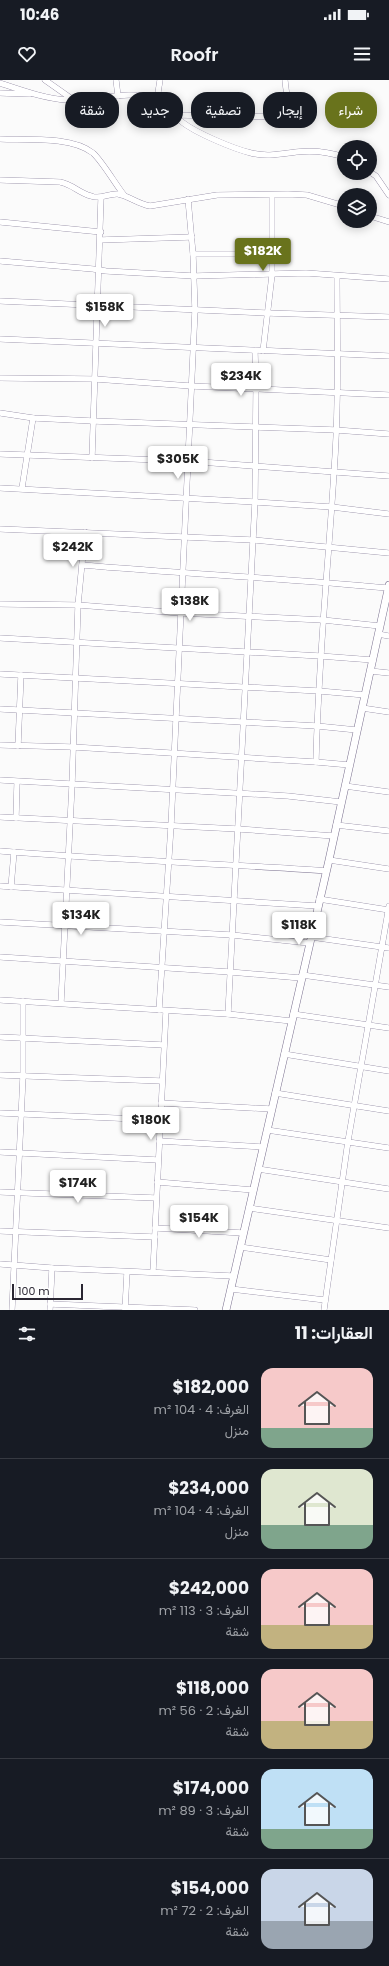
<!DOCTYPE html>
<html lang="ar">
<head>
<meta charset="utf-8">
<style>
  :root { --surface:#171b24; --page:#242831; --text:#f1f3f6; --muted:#9ea1a6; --line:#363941; --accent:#69731c }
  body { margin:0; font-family:Poppins,Vazirmatn,sans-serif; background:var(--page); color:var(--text); direction:rtl; height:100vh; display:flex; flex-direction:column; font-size:15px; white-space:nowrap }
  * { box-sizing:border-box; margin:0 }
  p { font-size:13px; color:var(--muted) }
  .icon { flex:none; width:22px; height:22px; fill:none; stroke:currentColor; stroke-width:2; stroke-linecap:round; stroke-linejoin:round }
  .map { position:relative; height:1230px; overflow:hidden; direction:ltr }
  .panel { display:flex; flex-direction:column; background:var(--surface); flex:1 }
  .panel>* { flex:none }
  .hud { position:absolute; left:12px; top:12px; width:365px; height:36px; direction:rtl; display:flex; gap:8px }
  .tools { position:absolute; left:337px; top:60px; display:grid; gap:8px }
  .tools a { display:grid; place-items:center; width:40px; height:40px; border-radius:50%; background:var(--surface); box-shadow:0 2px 10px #0003; font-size:20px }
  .scale { position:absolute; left:12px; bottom:10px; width:71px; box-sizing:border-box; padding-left:4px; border:2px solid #2a2632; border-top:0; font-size:11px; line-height:14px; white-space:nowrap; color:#2a2632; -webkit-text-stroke:3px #fff; paint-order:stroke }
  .price { position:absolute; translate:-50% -34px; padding:0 9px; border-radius:4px; background:#fff; color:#222; font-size:13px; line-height:26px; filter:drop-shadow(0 1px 2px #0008) }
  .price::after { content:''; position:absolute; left:50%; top:24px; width:12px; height:9px; margin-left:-6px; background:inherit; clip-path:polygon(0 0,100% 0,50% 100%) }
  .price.active { background:var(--accent); color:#fff }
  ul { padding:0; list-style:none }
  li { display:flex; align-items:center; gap:12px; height:100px; padding:0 16px }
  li+li { border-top:1px solid var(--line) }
  li span { display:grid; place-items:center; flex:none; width:112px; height:80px; border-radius:12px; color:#555 }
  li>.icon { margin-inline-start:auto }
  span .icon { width:48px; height:48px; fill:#fffc; stroke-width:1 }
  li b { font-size:17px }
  h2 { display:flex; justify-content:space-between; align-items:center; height:48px; padding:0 16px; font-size:17px }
  .chip { padding:0 14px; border-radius:16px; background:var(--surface); box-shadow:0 2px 10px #0003; font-size:14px; line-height:36px }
  .chip.active { background:var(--accent); color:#fff }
  .status { display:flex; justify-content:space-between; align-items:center; height:28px; padding:0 20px; background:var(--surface); direction:ltr }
  .status svg { height:11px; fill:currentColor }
  header { display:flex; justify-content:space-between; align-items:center; height:52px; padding:0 16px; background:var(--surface); font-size:18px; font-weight:600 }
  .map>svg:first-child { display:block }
</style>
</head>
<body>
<div class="status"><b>10:46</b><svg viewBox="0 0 49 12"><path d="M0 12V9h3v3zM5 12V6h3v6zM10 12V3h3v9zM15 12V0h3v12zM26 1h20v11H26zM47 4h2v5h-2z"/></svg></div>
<header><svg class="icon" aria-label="menu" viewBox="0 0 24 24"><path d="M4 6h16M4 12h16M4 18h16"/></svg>Roofr<svg class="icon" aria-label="heart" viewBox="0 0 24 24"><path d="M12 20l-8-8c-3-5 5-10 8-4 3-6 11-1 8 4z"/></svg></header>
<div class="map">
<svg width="389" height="1230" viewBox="0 0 389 1230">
  <rect width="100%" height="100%" fill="#fbfbfb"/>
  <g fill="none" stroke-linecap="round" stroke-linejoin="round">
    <defs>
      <g id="minor">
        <polyline points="45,0 72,19"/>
        <polyline points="116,0 118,16"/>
        <path d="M0,3c21,7 46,16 68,17 29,1 59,-10 87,-2 12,4 19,16 27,24 14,11 52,27 69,31 16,4 29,1 45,-1 16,-2 33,0 48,5"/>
        <polyline points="0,13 30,14"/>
        <polyline points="157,19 160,0"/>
        <path d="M176,35l101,2c15,-9 9,-22 8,-37"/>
        <path d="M0,59c27,1 72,-3 93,14 9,8 23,32 31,42"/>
        <polyline points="370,92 376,96 389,115"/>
        <path d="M0,100l60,2c12,2 19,11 31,14 10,4 17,-3 27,-2 11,2 20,10 32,12l67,-11 71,-1 19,1 37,11"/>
        <polyline points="370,136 389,142"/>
        <polyline points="0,142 101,152"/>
        <polyline points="100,160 192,157"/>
        <polyline points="193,174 272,174"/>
        <polyline points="0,181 93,189 106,191 194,196 306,193 389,199"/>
        <polyline points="0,221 267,233 389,237"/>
        <polyline points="0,259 389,276"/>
        <polyline points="263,271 272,195 272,115"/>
        <polyline points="0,298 95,299 191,306 389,315"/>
        <polyline points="0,333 33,338 93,341 336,350 389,354"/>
        <polyline points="0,374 187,381 389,396"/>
        <polyline points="92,378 101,118"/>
        <polyline points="0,408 255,422 332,427 389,434"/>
        <polyline points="22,408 33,338"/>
        <polyline points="0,449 253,460 389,473"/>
        <path d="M82,485c102,9 204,13 306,23"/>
        <polyline points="0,524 78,525 180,533 323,540 380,546"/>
        <polyline points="378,554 389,556"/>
        <polyline points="0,558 320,576 373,580"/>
        <polyline points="370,591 389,593"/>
        <polyline points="0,594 319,611 365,615"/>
        <polyline points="362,628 389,632"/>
        <polyline points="0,629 317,646 357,650"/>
        <polyline points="0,665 73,667 316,682 350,685"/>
        <polyline points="18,666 21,595"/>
        <path d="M316,682c2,-97 12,-193 18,-290 5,-65 3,-131 3,-196"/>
        <polyline points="0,700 288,716 341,722"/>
        <polyline points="345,706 389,712"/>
        <polyline points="0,737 238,749 334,756"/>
        <polyline points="16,738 17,703"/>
        <polyline points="336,745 389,751"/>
        <path d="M0,771c109,9 217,12 326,20"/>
        <polyline points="329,780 389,789"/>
        <polyline points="0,806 318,826"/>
        <polyline points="11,807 14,772"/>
        <polyline points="319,819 389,830"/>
        <polyline points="0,842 232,855 309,863"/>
        <polyline points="311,857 389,868"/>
        <polyline points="0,877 230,892 301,898"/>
        <polyline points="302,895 389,907"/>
        <polyline points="0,920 228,934 291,941"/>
        <polyline points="61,923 72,705 78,525 85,452"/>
        <polyline points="159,930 171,746 195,230 193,174 188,119"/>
        <polyline points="228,934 255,422 256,309 255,271"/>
        <polyline points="293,934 389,948"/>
        <polyline points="0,957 164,965"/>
        <polyline points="284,974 389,991"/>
        <polyline points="0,995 162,1001"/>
        <polyline points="275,1013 389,1031"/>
        <polyline points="161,1023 271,1029"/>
        <polyline points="0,1033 160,1040"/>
        <polyline points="267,1050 389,1068"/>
        <polyline points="159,1061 263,1067"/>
        <polyline points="0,1072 158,1080"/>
        <polyline points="258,1089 389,1109"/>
        <polyline points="157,1102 253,1110"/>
        <polyline points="0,1112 156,1118"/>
        <polyline points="249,1128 389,1148"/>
        <polyline points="155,1148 243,1153"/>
        <polyline points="0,1151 155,1157"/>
        <polyline points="240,1167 331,1180"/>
        <polyline points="0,1184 52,1188 233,1196"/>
        <polyline points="153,1192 166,931"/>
        <polyline points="231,1209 325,1220"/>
        <polyline points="50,1224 195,1230"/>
        <polyline points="12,1230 23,996 23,921"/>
        <polyline points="50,1230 52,1188"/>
        <polyline points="125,1230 127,1192"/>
        <polyline points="324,1230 348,1061 389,826"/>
      </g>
      <polyline id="tertiary" points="226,1230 329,780 389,505"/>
    </defs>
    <!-- minor casing -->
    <use href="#minor" stroke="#786e8d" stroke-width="6"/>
    <!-- tertiary casing -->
    <use href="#tertiary" stroke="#786e8d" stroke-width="8"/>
    <!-- minor -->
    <use href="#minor" stroke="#fff" stroke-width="5.5"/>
    <!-- tertiary -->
    <use href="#tertiary" stroke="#fff" stroke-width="7"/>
  </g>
</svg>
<div class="tools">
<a><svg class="icon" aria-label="locate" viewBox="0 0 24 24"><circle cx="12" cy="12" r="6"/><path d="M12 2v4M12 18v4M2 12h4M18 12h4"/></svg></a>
<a><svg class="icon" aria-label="layers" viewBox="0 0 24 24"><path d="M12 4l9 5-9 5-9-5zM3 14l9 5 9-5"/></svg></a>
</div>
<div class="scale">100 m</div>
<b class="price active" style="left:263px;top:192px">$182K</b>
<b class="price" style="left:105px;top:248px">$158K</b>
<b class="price" style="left:241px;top:317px">$234K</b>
<b class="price" style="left:178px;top:400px">$305K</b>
<b class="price" style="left:73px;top:488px">$242K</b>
<b class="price" style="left:190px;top:542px">$138K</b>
<b class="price" style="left:81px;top:856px">$134K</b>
<b class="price" style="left:299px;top:866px">$118K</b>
<b class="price" style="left:151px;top:1061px">$180K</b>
<b class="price" style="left:78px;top:1124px">$174K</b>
<b class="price" style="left:199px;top:1159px">$154K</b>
<div class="hud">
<a class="chip active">شراء</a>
<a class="chip">إيجار</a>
<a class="chip">تصفية</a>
<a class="chip">جديد</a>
<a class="chip">شقة</a>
</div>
</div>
<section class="panel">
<h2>العقارات: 11<svg class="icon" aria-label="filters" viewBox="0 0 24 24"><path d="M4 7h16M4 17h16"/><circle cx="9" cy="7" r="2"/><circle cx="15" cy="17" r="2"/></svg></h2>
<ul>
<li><span style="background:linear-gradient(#f6c9c9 75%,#7fa58c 0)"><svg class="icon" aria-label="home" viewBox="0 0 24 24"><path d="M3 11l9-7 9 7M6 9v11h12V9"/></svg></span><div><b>$182,000</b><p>الغرف: 4 · 104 m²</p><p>منزل</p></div></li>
<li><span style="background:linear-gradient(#dfe7d0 70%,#7fa58c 0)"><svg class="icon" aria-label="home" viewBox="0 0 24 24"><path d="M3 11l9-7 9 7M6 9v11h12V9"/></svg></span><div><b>$234,000</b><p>الغرف: 4 · 104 m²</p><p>منزل</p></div></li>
<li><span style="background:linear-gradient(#f6c9c9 70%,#c2b280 0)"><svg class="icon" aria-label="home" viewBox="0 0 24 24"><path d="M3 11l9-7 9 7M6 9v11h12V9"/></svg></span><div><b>$242,000</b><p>الغرف: 3 · 113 m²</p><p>شقة</p></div></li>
<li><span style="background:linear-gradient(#f6c9c9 65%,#c2b280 0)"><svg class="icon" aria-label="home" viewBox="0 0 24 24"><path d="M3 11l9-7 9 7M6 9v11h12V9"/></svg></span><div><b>$118,000</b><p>الغرف: 2 · 56 m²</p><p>شقة</p></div></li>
<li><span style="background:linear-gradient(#bfe0f5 75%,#7fa58c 0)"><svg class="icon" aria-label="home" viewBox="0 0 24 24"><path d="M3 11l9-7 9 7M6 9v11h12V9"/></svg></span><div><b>$174,000</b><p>الغرف: 3 · 89 m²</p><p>شقة</p></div></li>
<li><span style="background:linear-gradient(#c9d6e8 65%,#9aa5b1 0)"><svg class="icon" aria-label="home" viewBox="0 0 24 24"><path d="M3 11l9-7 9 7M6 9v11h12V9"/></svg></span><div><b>$154,000</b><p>الغرف: 2 · 72 m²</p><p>شقة</p></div></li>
</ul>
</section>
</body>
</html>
